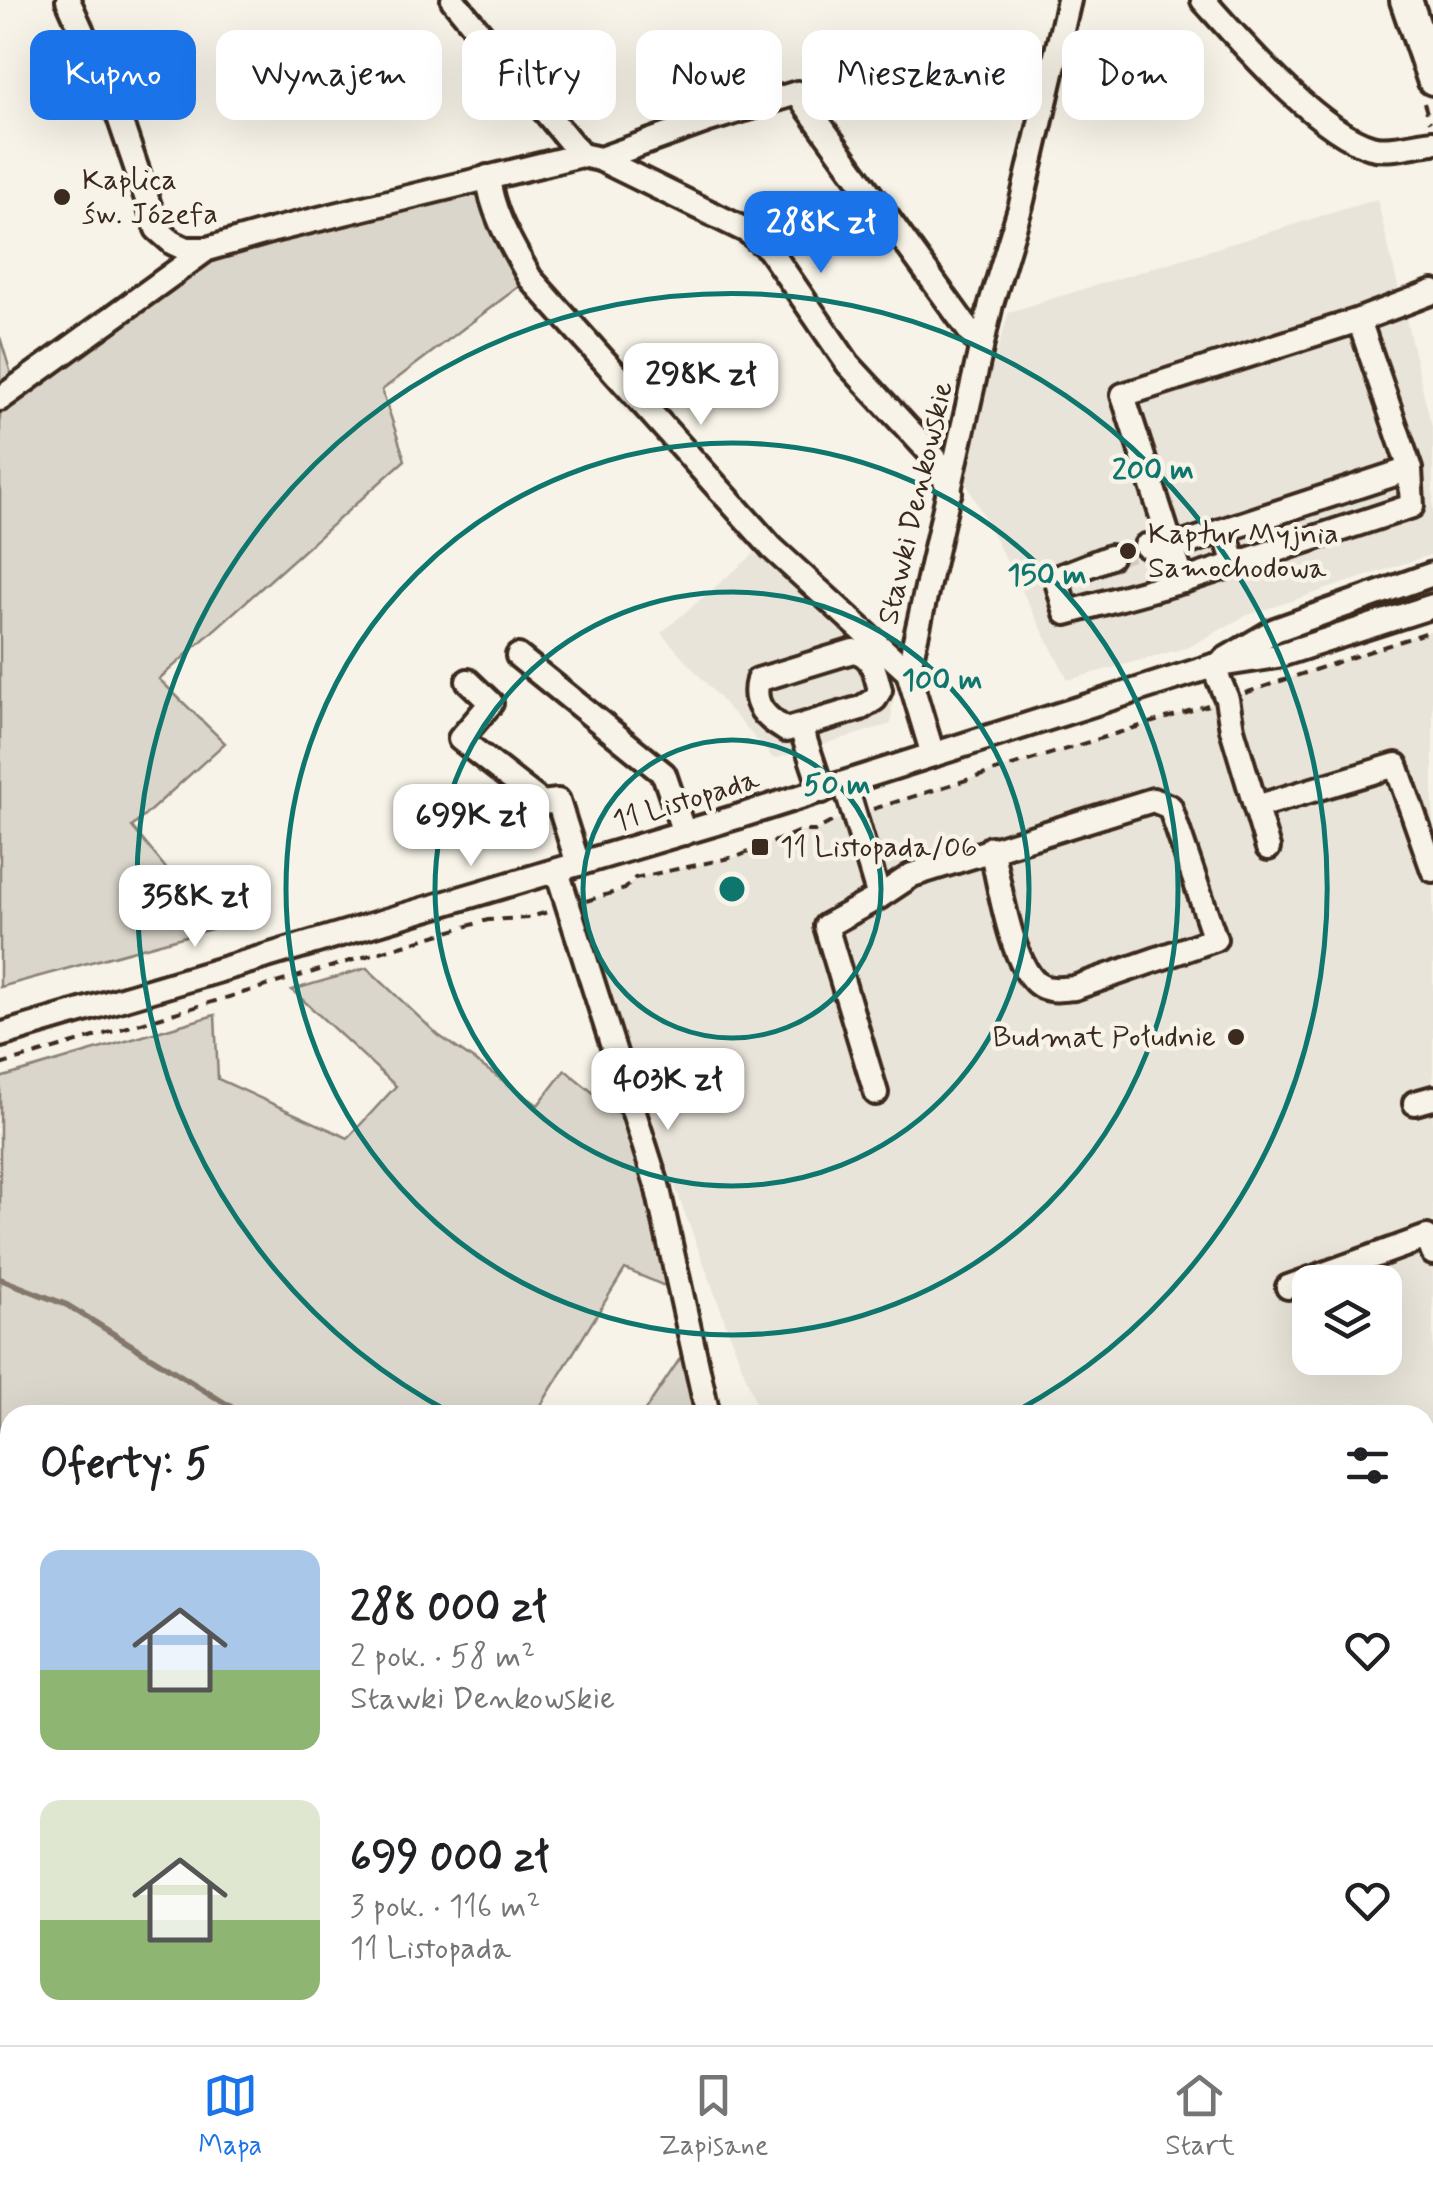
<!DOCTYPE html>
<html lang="pl">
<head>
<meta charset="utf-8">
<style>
  :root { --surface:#fff; --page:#f2f2f2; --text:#202124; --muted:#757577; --line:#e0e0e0; --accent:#1a73e8 }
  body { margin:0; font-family:Mynerve,sans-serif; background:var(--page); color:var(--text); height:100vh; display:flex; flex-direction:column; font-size:38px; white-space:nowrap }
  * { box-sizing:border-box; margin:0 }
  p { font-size:32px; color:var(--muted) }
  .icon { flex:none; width:55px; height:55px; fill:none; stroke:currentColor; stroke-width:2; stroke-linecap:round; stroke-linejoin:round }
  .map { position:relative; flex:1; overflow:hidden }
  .panel { position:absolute; left:0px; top:1405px; width:1435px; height:640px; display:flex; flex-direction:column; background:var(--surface); border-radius:30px 30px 0 0; box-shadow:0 10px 40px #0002 }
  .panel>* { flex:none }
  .banner { position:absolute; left:30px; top:30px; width:1375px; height:90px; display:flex; gap:20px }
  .fabs { position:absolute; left:1292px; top:1265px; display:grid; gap:20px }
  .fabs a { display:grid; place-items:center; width:110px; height:110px; border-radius:20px; background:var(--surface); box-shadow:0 10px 40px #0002; font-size:50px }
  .price { position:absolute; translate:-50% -85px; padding:0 22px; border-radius:20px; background:#fff; color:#222; font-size:32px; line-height:65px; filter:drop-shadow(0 2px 5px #0008) }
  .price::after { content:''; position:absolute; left:50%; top:60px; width:30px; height:22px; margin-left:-15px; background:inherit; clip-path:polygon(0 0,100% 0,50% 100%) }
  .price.active { background:var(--accent); color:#fff }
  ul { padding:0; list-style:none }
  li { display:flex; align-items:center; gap:30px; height:250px; padding:0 40px }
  li span { display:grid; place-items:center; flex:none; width:280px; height:200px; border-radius:20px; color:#555 }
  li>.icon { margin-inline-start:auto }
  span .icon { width:120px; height:120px; fill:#fffc; stroke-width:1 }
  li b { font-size:42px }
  h2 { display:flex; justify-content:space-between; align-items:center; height:120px; padding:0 40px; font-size:42px }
  .chip { padding:0 35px; border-radius:20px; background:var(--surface); box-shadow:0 10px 40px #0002; font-size:35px; line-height:90px }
  .chip.active { background:var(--accent); color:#fff }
  .tab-bar { display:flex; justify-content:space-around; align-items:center; height:140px; border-top:2px solid var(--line); background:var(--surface); font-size:28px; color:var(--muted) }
  .tab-bar a { display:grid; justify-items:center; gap:5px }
  .tab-bar .active { color:var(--accent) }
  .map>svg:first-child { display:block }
</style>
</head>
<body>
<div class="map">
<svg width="1433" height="2045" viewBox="0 0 1433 2045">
  <rect width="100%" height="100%" fill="#f7f3e8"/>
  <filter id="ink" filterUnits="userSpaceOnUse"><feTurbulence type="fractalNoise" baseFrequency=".01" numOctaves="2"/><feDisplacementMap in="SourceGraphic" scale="20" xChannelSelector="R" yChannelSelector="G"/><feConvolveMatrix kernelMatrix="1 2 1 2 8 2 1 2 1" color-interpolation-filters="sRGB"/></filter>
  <g filter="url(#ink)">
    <!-- built -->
    <g fill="#e9e4d9" fill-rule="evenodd">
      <polygon points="1377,199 1433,432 1433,554 1245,616 1189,647 1068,680 960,471 1009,312"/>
      <polygon points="755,553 849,630 889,670 894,685 891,724 774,759 661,633"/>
      <path d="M1433,630v1415h-6l-4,-10 2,-620h-665l-190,-510 55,-16 10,-11 104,-22 61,-25h15l18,-10 394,-122zM1310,1282h75v76h-75z"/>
    </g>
    <!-- green -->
    <g fill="#dbd6cb" stroke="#8b8074" stroke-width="2.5">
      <polygon points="488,177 530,278 382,390 405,460 159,679 225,743 132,827 215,928 0,987 0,337 15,387 207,249"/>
      <polygon points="367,968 438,1035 538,1105 565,1070 628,1121 667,1287 625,1269 535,1415 10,1415 10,1683 0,1674 0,1078 215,1015 218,1079 348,1138 396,1086 292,990"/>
      <polygon points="691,1342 708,1415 642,1415"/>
      <polygon points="417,2035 526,2035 519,2045 428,2045"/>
      <polygon points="574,2035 1423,2035 1427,2045 581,2045"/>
    </g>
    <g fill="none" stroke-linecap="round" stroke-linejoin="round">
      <!-- stream -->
      <g stroke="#84786c" stroke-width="6">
        <polyline points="0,1279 67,1305 244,1415"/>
        <polyline points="854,2035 859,2045"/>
      </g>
      <!-- minor-tunnel -->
      <polyline stroke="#d1cbc0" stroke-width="22" stroke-dasharray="22 11" stroke-linecap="butt" points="1110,557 1146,546"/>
      <defs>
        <g id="minor">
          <polyline points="68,0 116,108 157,229 173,243 186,249 207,249 274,230 581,155 600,159 709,120 797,93 981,347"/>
          <polyline points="453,0 581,155"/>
          <path d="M1203,0c38,42 115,132 168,147 17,5 44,-3 62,-5"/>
          <polyline points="600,159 747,231 769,249 848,364 935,458 950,492"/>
          <path d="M488,177c4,37 24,68 42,101l242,270 136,124 25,83"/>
          <polyline points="1359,320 1433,292"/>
          <polyline points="0,399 207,249"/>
          <polyline points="1224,530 1172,548 1123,395 1359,320 1410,469 1412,506 1235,564 1224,530 1410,469"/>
          <polyline points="1146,546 1172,548 1183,581 1235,564"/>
          <polyline points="1110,557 1056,578 1066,613 1183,581"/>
          <path d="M853,651c20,3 22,21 27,39l-5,9 -14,9 -75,22c-20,-12 -35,-25 -28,-50z"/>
          <polyline points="518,656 664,774 684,833"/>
          <polyline points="1224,660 1275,630 1433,574"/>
          <polyline points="1213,666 1227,699 1232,729 1268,848"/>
          <polyline points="908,672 991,304 1021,205 1069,0"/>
          <polyline points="468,681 491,703 460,739 542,803 558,801 578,864"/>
          <polyline points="801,728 822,791"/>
          <polyline points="845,784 879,897 826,926 876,1093"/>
          <polyline points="1256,807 1396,765 1433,870"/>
          <polyline points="557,871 657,1185 708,1415"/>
          <path d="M879,897l33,-22 241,-75 17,7 45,132 -141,49c-10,1 -21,3 -31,-1 -31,-12 -44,-107 -52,-139"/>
          <polyline points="0,1035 740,816 1213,666 1277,656 1433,606"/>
          <polyline points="1415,1103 1433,1098"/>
          <polyline points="1288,1287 1427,1237 1433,1253"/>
          <polyline points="0,1947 10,1955"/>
          <polyline points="0,2030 10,2029"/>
          <polyline points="113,2035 126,2045"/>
          <polyline points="519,2045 526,2035"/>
        </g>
        <polyline id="major" points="1406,0 1433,79"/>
      </defs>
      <!-- minor casing -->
      <use href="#minor" stroke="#3b2a1e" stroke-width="30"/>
      <!-- major casing -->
      <use href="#major" stroke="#3b2a1e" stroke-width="38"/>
      <!-- path -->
      <g stroke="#3b2a1e" stroke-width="4" stroke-dasharray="10 8" stroke-linecap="butt">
        <polyline points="1424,103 1430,122"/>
        <polyline points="1245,693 1431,631"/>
        <polyline points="873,809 1208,705"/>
        <polyline points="586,901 625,889 635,878 739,856 800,831 815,831 835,820"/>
        <polyline points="0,1065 488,920 527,918 548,912"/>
      </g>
      <!-- minor -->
      <use href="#minor" stroke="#f7f3e8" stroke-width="22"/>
      <!-- major -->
      <use href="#major" stroke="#f7f3e8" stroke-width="30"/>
    </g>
  </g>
  <!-- distance rings -->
  <g fill="none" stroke="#0f766e" stroke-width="5">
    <circle cx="732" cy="889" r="149"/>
    <circle cx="732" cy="889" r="297"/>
    <circle cx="732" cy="889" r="446"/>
    <path d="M453 1414A595 595 0 1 1 1011 1414"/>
  </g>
  <!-- markers -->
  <g fill="#3b2a1e" stroke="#f7f3e8" stroke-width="4">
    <circle cx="62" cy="197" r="10"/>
    <circle cx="1128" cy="551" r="10"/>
    <rect x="750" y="837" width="20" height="20" rx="5"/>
    <circle cx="1236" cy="1037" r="10"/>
  </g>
  <g text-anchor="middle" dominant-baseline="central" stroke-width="9" stroke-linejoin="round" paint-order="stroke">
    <!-- poi labels -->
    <g font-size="30" fill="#3b2a1e" stroke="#f7f3e8" text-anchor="start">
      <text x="82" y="180">Kaplica<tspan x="82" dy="34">św. Józefa</tspan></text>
      <text x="1148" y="534">Kaptur Myjnia<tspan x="1148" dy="34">Samochodowa</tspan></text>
      <text x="780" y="847">11 Listopada/06</text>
      <text x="1216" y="1037" text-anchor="end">Budmat Południe</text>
    </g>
    <!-- street labels -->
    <g font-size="30" fill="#3b2a1e" stroke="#f7f3e8">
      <text transform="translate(916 503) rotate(-77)">Stawki Denkowskie</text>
      <text transform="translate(686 801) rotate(-17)">11 Listopada</text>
    </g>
  </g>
  <circle cx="732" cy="889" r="15" fill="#0f766e" stroke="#f7f3e8" stroke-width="5"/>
  <g font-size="30" text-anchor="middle" font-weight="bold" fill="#0f766e" stroke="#f7f3e8" stroke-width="9" stroke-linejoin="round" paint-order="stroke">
    <text x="1153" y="479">200 m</text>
    <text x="1047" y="584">150 m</text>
    <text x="942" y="689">100 m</text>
    <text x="837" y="794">50 m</text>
  </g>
</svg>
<div class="fabs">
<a><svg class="icon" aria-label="layers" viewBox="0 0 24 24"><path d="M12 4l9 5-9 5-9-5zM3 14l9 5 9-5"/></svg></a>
</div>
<b class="price active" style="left:821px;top:276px">288K zł</b>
<b class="price" style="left:701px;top:428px">298K zł</b>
<b class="price" style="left:471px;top:869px">699K zł</b>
<b class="price" style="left:195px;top:950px">358K zł</b>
<b class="price" style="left:668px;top:1133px">403K zł</b>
<div class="banner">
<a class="chip active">Kupno</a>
<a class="chip">Wynajem</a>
<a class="chip">Filtry</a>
<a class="chip">Nowe</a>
<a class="chip">Mieszkanie</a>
<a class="chip">Dom</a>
</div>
<section class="panel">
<h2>Oferty: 5<svg class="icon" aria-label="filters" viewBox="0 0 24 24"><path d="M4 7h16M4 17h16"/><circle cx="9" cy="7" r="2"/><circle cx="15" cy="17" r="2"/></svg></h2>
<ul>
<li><span style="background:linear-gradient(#a9c7e8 60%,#8fb573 0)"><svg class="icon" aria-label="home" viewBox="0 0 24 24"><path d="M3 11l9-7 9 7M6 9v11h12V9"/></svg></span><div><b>288 000 zł</b><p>2 pok. · 58 m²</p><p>Stawki Denkowskie</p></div><svg class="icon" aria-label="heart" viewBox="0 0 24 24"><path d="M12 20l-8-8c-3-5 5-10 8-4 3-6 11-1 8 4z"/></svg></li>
<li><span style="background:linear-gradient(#dfe7d0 60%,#8fb573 0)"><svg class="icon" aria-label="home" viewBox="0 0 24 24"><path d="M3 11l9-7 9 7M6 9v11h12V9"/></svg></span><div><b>699 000 zł</b><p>3 pok. · 116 m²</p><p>11 Listopada</p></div><svg class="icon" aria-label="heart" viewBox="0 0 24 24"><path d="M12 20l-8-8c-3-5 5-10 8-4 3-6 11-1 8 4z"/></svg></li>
</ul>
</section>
</div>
<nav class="tab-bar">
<a class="active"><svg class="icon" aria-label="map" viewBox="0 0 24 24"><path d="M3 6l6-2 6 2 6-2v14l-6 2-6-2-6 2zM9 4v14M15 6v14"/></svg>Mapa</a>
<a><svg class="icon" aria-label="saved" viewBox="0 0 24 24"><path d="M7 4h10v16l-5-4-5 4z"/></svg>Zapisane</a>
<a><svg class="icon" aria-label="home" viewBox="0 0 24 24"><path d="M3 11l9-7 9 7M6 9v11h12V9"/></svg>Start</a>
</nav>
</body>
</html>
